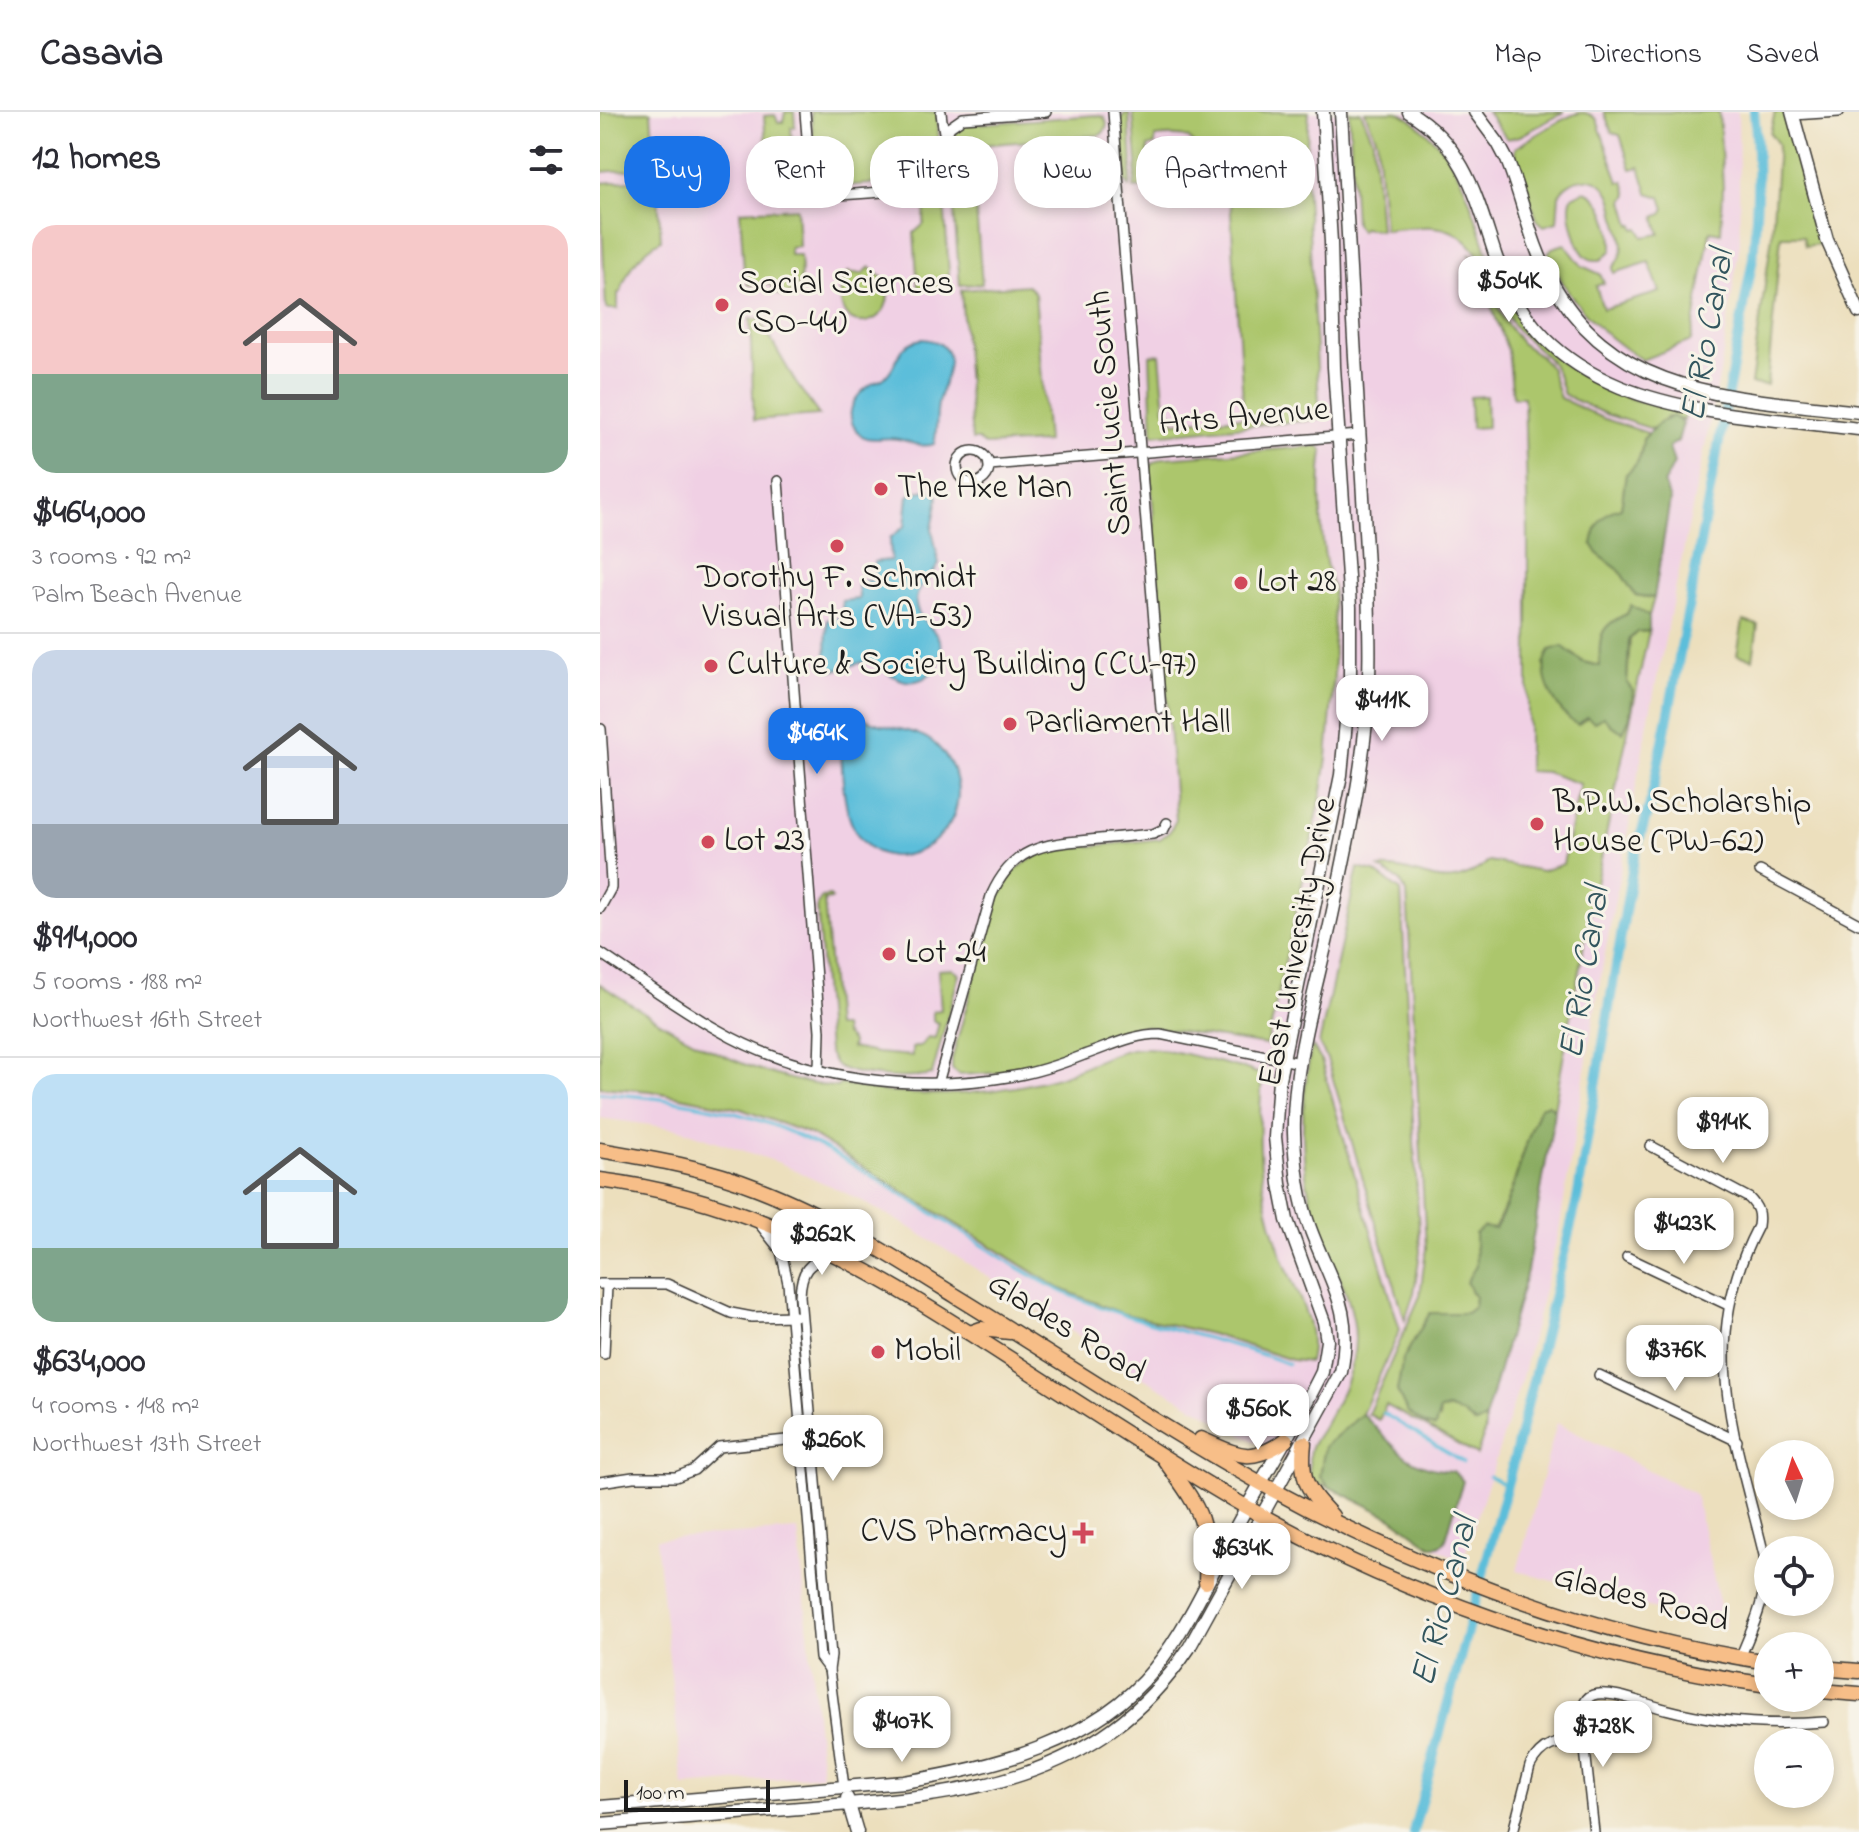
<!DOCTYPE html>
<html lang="en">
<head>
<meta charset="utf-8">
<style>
  :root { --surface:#fff; --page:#f7f7f7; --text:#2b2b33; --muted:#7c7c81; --line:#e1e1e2; --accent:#1a73e8 }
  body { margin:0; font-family:"Indie Flower",sans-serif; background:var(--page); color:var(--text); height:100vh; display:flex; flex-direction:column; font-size:30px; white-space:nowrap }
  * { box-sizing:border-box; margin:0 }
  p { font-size:26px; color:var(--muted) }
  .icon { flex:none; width:44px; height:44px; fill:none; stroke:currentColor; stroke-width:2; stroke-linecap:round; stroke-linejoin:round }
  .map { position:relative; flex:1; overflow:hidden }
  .details { display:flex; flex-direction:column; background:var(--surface); width:600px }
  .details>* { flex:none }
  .top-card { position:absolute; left:24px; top:24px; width:760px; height:72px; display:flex; gap:16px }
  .needle { width:52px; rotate:356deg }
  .controls { position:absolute; left:1154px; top:1328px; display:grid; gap:16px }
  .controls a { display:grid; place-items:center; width:80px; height:80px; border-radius:50%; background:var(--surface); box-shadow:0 4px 12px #0003; font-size:40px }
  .scale { position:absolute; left:24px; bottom:20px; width:146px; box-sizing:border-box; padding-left:8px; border:4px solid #1c1c1c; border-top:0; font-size:22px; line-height:28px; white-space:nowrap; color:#1c1c1c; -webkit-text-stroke:6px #f7f3e8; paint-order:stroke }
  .price { position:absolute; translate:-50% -68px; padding:0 18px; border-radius:16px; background:#fff; color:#222; font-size:26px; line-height:52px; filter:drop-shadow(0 2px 4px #0008) }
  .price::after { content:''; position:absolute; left:50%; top:48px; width:24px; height:18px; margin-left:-12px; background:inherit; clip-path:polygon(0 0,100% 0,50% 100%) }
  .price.active { background:var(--accent); color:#fff }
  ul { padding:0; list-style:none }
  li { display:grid; align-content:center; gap:16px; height:424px; padding:0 32px }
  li+li { border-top:2px solid var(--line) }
  li span { display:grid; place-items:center; height:248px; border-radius:24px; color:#555 }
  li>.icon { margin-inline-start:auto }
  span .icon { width:144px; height:144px; fill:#fffc; stroke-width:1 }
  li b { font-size:34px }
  h2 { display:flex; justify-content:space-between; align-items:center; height:96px; padding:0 32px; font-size:34px }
  .pill { padding:0 28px; border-radius:32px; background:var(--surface); box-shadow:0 4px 12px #0003; font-size:28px; line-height:72px }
  .pill.active { background:var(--accent); color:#fff }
  header { display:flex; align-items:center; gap:48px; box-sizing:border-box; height:112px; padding:0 40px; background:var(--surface); border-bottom:2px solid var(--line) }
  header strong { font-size:38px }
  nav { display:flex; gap:44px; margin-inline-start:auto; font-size:28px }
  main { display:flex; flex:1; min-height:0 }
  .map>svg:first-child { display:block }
</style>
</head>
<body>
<header>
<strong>Casavia</strong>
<nav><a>Map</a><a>Directions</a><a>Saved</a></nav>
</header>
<main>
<section class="details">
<h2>12 homes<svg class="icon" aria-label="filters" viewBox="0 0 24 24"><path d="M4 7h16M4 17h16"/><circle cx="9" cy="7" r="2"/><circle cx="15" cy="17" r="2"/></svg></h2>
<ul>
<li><span style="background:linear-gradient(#f6c9c9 60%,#7fa58c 0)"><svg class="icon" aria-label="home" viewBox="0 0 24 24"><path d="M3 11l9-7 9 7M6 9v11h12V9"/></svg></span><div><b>$464,000</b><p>3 rooms · 92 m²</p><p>Palm Beach Avenue</p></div></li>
<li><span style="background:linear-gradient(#c9d6e8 70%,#9aa5b1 0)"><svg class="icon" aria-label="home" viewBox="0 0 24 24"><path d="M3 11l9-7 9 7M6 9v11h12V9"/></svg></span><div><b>$914,000</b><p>5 rooms · 188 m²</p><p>Northwest 16th Street</p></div></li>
<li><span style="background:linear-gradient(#bfe0f5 70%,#7fa58c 0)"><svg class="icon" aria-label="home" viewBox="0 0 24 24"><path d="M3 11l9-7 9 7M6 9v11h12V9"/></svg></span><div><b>$634,000</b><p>4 rooms · 148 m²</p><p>Northwest 13th Street</p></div></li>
</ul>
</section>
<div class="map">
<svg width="1259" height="1720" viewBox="0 0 1259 1720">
  <rect width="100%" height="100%" fill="#f7f3e8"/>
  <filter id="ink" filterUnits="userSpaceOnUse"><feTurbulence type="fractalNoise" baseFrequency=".0125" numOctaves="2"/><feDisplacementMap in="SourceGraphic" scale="16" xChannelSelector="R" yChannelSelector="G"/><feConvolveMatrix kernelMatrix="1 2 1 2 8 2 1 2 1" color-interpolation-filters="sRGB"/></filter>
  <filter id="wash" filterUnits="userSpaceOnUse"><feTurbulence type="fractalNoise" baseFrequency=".006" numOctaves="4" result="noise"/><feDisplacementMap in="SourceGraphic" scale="32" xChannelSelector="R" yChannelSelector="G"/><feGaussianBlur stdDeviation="1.8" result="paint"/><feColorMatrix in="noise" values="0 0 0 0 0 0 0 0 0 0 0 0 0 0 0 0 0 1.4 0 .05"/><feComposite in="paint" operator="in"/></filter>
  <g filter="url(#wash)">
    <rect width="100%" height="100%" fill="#ecdfbd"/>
    <!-- built -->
    <g fill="#f0d0e4">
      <polygon points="0,0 1138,0 1140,130 1120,261 1048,610 997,885 959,1119 921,1269 863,1449 831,1434 791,1405 729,1375 712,1362 545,1267 373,1155 306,1113 250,1083 180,1051 80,1017 0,1006"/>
      <polygon points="957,1311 1095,1382 1125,1516 917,1459"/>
      <polygon points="198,1418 222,1663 83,1674 56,1427"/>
    </g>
    <!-- green -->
    <g fill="#acc66c" stroke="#647144" stroke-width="2">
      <polygon points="0,0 51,0 55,56 0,60"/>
      <polygon points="185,0 194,0 195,15 191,15 192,29 196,29 194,36 172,37 166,32 164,4 175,3 178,10 183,10"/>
      <polygon points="211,0 337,0 341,57 334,67 231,75 219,67 216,60"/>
      <polygon points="529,0 532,52 530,75 524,68 520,9 523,3"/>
      <path d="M533,0h176l-2,32 -4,13 3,22 14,240 -167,16 -3,-80 10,-1 5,56 7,3 1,9 71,-5 -14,-219 9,-1v-4l-15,1 -8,-11 -20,1c-3,-42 7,-52 -41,-47v8l-7,2 2,40 -16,1 3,-25z"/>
      <polygon points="749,0 761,0 773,28 780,118 763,116 760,119 755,112"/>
      <path d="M765,0c10,0 22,0 31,0 11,2 22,13 30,20 55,48 50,126 91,183 43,61 97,84 168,97l-1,8 -17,-3 -15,12 -47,-15 -41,-19c-4,-11 -6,-25 -14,-34 -14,-17 -30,-23 -42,-44 -19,-33 -27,-87 -75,-90 -16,-1 -33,2 -49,3l-7,-90z"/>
      <polygon points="887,0 964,0 920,24 907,27"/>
      <path d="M1004,0h115l4,76 -2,45 -11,-2 -19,110 -49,19c-42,-26 -76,-61 -94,-107l4,-5 13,-4 17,22 18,8 4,9 -8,3 7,23 57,-17 -11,-30 -35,11 -1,-5c15,-17 10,-29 4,-48 -3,-8 -3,-17 -7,-25 -11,-23 -39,-20 -51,0l-2,27 -13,4 -7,-6 -22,-65v-7c15,-9 50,-33 65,-35 7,-1 12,2 17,7l22,62 5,-1 4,14 -4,6 7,24h3l1,4 4,-1 4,9 17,-3 -5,-17 7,-3 3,-5 -4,-12 -13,-4 -8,-26 -9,2 -11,-34 -8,-2z"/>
      <polygon points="1175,0 1187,0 1221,132 1205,134 1203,124 1181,124 1167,273 1151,272 1172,123 1178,32 1170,21"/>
      <path d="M496,3l8,2c5,7 3,13 -4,18l-118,10 2,24 -11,1 -1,22 -42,3c42,-13 8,-50 33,-70z"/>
      <path d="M57,67l4,61c-21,12 -34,29 -40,52l-3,1v16h-12l-6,-126z"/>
      <path d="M984,79c20,4 29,40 28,59l-11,10c-5,0 -8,1 -13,-2 -12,-8 -22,-49 -16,-61z"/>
      <polygon points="375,86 382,172 360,173 353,87"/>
      <polygon points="344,88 349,162 338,175 318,176 314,121 324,112 325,89"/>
      <path d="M197,96l2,38 -9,1v8h10c1,19 5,37 -19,41l-9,-6v-6l-24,1 -4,-14 -4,-60z"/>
      <path d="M869,142l8,6 27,60 17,23 18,12 11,12 10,31 42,20 46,15c-11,15 -2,27 -22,41l-5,35 -22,46 20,15 16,25 19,3 -5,18 -18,-10 -4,8c-23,9 -29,28 -27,52l-17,-4 -12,-10 -27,11c5,39 21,53 60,54l7,8 16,-42 3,-44 8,-7 11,-1 -60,285 -35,193 -6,-5 -8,4c-18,39 -25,84 -46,121l-18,5v32l-6,25 5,5 -1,11 -8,6h-36l-27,46 -6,32 9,14 33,14 1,-9 8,-1 14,5 13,10 10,-5v11l-8,25 -91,-50 -7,15 -11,-6 52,-118 6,-48 -19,-355 -7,-12 -21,-13c46,-3 62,32 110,-7l53,10 21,-7 17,-80 -34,-12 -18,-1v-241l-4,-133h-11l-5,-46 -32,-86z"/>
      <path d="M270,155l15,13c16,43 -40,58 -44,22 -1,-12 -1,-19 7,-30l14,2z"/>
      <polygon points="428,173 435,182 447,330 385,333 378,328 372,328 361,178"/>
      <polygon points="150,207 159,207 196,271 219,303 154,308"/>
      <polygon points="886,284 887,315 871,316 870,285"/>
      <path d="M719,334l4,5c-5,34 -3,105 10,137l1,88 -7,82 -6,39 -54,248 -123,-19 -105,38 -42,9 -38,2 -7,-6v-10l44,-159c11,-27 31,-43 58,-50l106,-11 10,-8 6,-11 -26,-353 4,-5 10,-4z"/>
      <polygon points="1143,509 1158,513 1153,547 1137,543"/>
      <polygon points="758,756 775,760 801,779 820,1140 814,1181 805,1208 727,947 719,932"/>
      <path d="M230,784l2,3 -8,1 11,127h8l1,7 8,8 -1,6 25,5 36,3v-8l10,-3 6,-8 7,1 4,-15 -6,-2v-10l8,-1 -3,-40 14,-1 7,5 -27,101c-22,5 -73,2 -93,-8 -6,-3 -8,-10 -11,-16l-11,-146 5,-8z"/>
      <path d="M0,872c72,48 149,95 237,103l3,-3c72,16 147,13 218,-7 28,-9 57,-29 86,-29 27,0 74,15 102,21l16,6c-3,45 -5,90 6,135 5,22 12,43 21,64 13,30 28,54 20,88l-17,-2 -81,-26 -90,-21 -62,-25 -249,-154 -69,-25 -90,-18 -51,-4z"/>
      <path d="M713,935l8,13 79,270 -38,84 -37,32 -5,30 9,11 -19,-6c0,-9 -2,-22 0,-31 2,-7 8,-15 12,-21 16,-29 33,-56 33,-90 0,-40 -23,-73 -36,-110 -21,-60 -19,-119 -8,-181z"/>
    </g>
    <!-- forest -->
    <g fill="#89ab60" stroke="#52643e" stroke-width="2">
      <path d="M1073,304l10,7 -5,18 -9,6 5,16 -10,21 6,16 -16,98 -19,-3 -16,-25 -20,-15 -7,-11c3,-18 10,-33 29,-36l5,-34c13,-10 16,-19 17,-35l17,-17z"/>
      <path d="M1031,493l18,11v15l-11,1 -9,7 -2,44 6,8 -3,26 -7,15 -12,-7 -7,-8 -10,5 -7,-5 -9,8c-18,-9 -37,-42 -33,-63 1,-4 3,-8 5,-12l12,-4 21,16 17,4c-1,-28 -2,-40 27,-52z"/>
      <path d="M949,992l5,5 -2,18 -25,144 -42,148 -9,5 -14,-10 -14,-5 -8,1 -5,17 -9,-2 -19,-13 -10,-21 6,-32 27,-46h36l8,-6 1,-11 -9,-14 10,-16 -1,-32 8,-7 12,2c21,-37 27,-82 45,-122z"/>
      <path d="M762,1302c32,30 43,55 91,57l10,10 -18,61 -6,4h-8l-40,-29 -62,-30 -9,-11 5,-30z"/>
    </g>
    <!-- water -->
    <g fill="#5cbeda" stroke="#3c6d7b" stroke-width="2">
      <path d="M322,227c43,4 23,37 17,60 -4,15 -1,31 -5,45 -14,5 -23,-3 -36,-5 -10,-2 -22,1 -32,-1 -6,-2 -10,-8 -13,-13 -8,-18 6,-33 20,-42 3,-2 8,-2 11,-5 16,-14 11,-34 38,-39z"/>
      <path d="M328,378l6,2 4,5 -6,32 7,35c-6,11 -22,23 -23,36 -1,20 19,26 24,42 7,21 -14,43 -34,39 -14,-2 -25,-15 -39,-20l-35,10 -6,-12 1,-39 16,-2 -1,-17 17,-2 -1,-17 17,-2 -1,-18 17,-2 -1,-22 15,-12 3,-30 6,-4z"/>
      <path d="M247,596c10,7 21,13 32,16 19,6 43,7 57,21 71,72 -50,161 -85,77 -11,-27 -9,-78 -12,-109z"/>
    </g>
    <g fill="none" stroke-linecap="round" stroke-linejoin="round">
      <!-- stream -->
      <g stroke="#5cbeda" stroke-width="3">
        <path d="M0,981c46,3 93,9 138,21 76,20 144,69 210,109 37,23 75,50 115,69 72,33 152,43 225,72"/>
        <polyline points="783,1301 863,1350"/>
        <polyline points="889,1364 906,1374"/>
      </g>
      <!-- canal -->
      <path stroke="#5cbeda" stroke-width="10" d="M813,1720l102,-377 62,-255 57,-342 16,-54 20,-97 83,-449c4,-49 7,-97 1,-146"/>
    </g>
  </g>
  <g filter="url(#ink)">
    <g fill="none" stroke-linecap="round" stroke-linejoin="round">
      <defs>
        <g id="minor">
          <path d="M205,0l6,74 3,7 11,3 101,-7c34,-11 17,-50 15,-77"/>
          <polyline points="513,0 561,597"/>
          <polyline points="1193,3 1239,0"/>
          <polyline points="345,26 350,15 363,6 446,0"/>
          <circle cx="373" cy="355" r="16"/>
          <polyline points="389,353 759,323"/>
          <polyline points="178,369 220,919 219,957"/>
          <polyline points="1160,759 1259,812"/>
          <polyline points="0,796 11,776 11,769 1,617"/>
          <path d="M0,841c39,26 77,54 118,77 88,51 197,63 296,46 24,-4 47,-12 70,-21 27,-9 48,-21 76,-21l140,29"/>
          <path d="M338,971l53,-187c21,-48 51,-52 98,-56 21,-2 43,-4 64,-6l11,-5 3,-6"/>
          <path d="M1051,1034l98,52c9,9 11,15 9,28 -62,118 -23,208 6,329 6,38 -10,69 -24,103"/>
          <polyline points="158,1110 181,1139 188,1171 220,1546 229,1558"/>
          <path d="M231,1140c-23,13 -30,17 -31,44l31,360 -2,14 15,117"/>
          <polyline points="1027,1145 1128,1193"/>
          <polyline points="0,1172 67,1172 131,1201 152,1205 195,1204"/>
          <polyline points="4,1242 7,1173"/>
          <polyline points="999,1263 1137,1329"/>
          <polyline points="0,1370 33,1365 76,1365 94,1358 119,1335 205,1326"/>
          <path d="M913,1720l17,-66c13,-24 29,-24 53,-26"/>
          <path d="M994,1720l-12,-110c0,-10 0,-23 11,-27 16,-6 55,10 72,14 53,14 104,17 159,13"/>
        </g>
        <g id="tertiary">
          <path d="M809,0c56,34 67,84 86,142 54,162 222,157 364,175"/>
          <path d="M875,0l23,31 9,17c16,39 23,83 44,120 64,120 189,117 308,132"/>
          <polyline points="1192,0 1227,128 1259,200"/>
          <polyline points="247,1686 257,1720"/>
          <path d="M0,1695l304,-25c89,-14 191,-40 250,-113 34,-42 57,-95 82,-142 28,-52 60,-102 86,-155l5,-31 -3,-19 -37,-102 -7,-36 -5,-47 4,-58 62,-304 9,-96v-72l-16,-240 -3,-125 -8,-130"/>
          <path d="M0,1712c71,-5 142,-11 213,-17 149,-12 285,-23 376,-159l152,-276c13,-64 -10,-87 -31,-144 -11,-29 -15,-63 -16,-95 -2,-66 22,-143 36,-208 15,-71 31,-142 37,-214 4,-43 2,-85 1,-127l-27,-472"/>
        </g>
        <g id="primary">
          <path d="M0,1038c53,9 107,18 157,38 70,27 135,68 199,108 93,57 185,118 280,173 162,94 346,165 532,193"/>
          <path d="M0,1068c160,20 278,94 410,179 74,48 148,96 224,141 164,95 346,158 534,185"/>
          <polyline points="370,1221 381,1217 410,1220"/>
          <path d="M601,1327c37,16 49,26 85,1"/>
          <path d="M704,1331c-4,38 3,46 28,73"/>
          <path d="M564,1347c36,51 45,59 42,123"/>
          <polyline points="1220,1556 1259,1559"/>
          <polyline points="1220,1579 1259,1582"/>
        </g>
      </defs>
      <!-- minor casing -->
      <use href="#minor" stroke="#3b3934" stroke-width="12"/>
      <!-- tertiary casing -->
      <use href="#tertiary" stroke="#3b3934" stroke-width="15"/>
      <!-- primary casing -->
      <use href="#primary" stroke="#3b3934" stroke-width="17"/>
      <!-- minor -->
      <use href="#minor" stroke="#fff" stroke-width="9"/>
      <!-- tertiary -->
      <use href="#tertiary" stroke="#fff" stroke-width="12"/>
      <!-- primary -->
      <use href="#primary" stroke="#f7be88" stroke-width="14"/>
    </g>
  </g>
  <!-- markers -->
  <g fill="#d1495b" stroke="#f7f3e8" stroke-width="3">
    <circle cx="122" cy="193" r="8"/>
    <circle cx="281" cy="377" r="8"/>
    <circle cx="237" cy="434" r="8"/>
    <circle cx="641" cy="471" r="8"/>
    <circle cx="111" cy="554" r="8"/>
    <circle cx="410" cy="612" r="8"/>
    <circle cx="937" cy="712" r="8"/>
    <circle cx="108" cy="730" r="8"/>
    <circle cx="289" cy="842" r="8"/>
    <circle cx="278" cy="1240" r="8"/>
    <path d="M479 1409h8v8h8v8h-8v8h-8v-8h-8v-8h8z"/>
  </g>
  <g text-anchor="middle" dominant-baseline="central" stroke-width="6" stroke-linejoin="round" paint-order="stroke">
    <!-- poi labels -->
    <g font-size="34" fill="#1c1c1c" stroke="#f7f3e8" text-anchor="start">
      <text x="138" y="173">Social Sciences<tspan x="138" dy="39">(SO-44)</tspan></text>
      <text x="297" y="377">The Axe Man</text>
      <text x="237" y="467" text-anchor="middle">Dorothy F. Schmidt<tspan x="237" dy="39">Visual Arts (VA-53)</tspan></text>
      <text x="657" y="471">Lot 28</text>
      <text x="127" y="554">Culture &amp; Society Building (CU-97)</text>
      <text x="426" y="612">Parliament Hall</text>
      <text x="953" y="692">B.P.W. Scholarship<tspan x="953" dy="39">House (PW-62)</tspan></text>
      <text x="124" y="730">Lot 23</text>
      <text x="305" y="842">Lot 24</text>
      <text x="294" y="1240">Mobil</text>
      <text x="467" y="1421" text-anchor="end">CVS Pharmacy</text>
    </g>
    <!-- street labels -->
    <g font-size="34" fill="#1c1c1c" stroke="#f7f3e8">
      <text transform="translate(511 301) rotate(-95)">Saint Lucie South</text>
      <text transform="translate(644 306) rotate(-5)">Arts Avenue</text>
      <text transform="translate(699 830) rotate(-79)">East University Drive</text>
      <text transform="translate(466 1217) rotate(32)">Glades Road</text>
      <text transform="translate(1041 1488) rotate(15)">Glades Road</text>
    </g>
    <!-- water labels -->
    <g font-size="36" font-style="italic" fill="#32555e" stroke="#f7f3e8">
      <text transform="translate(1109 224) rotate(-80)">El Rio Canal</text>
      <text transform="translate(986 861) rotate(-81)">El Rio Canal</text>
      <text transform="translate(846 1490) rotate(-75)">El Rio Canal</text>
    </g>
  </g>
</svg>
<div class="controls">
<a><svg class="needle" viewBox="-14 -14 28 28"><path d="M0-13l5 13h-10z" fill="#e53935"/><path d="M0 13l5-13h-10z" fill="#7c7c81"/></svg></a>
<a><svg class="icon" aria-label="locate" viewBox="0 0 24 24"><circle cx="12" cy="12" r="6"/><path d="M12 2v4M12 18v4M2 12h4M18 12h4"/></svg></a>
<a>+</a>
<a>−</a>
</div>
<div class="scale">100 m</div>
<b class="price" style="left:909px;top:212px">$504K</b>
<b class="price" style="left:782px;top:631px">$411K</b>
<b class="price active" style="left:217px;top:664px">$464K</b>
<b class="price" style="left:1123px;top:1053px">$914K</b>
<b class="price" style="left:1084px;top:1154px">$423K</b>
<b class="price" style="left:222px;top:1165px">$262K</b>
<b class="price" style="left:1075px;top:1281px">$376K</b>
<b class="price" style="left:658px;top:1340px">$560K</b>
<b class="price" style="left:233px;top:1371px">$260K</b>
<b class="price" style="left:642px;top:1479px">$634K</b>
<b class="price" style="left:302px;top:1652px">$407K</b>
<b class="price" style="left:1003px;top:1657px">$728K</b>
<div class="top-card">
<a class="pill active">Buy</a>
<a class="pill">Rent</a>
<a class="pill">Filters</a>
<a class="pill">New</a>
<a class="pill">Apartment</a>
</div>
</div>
</main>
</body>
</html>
